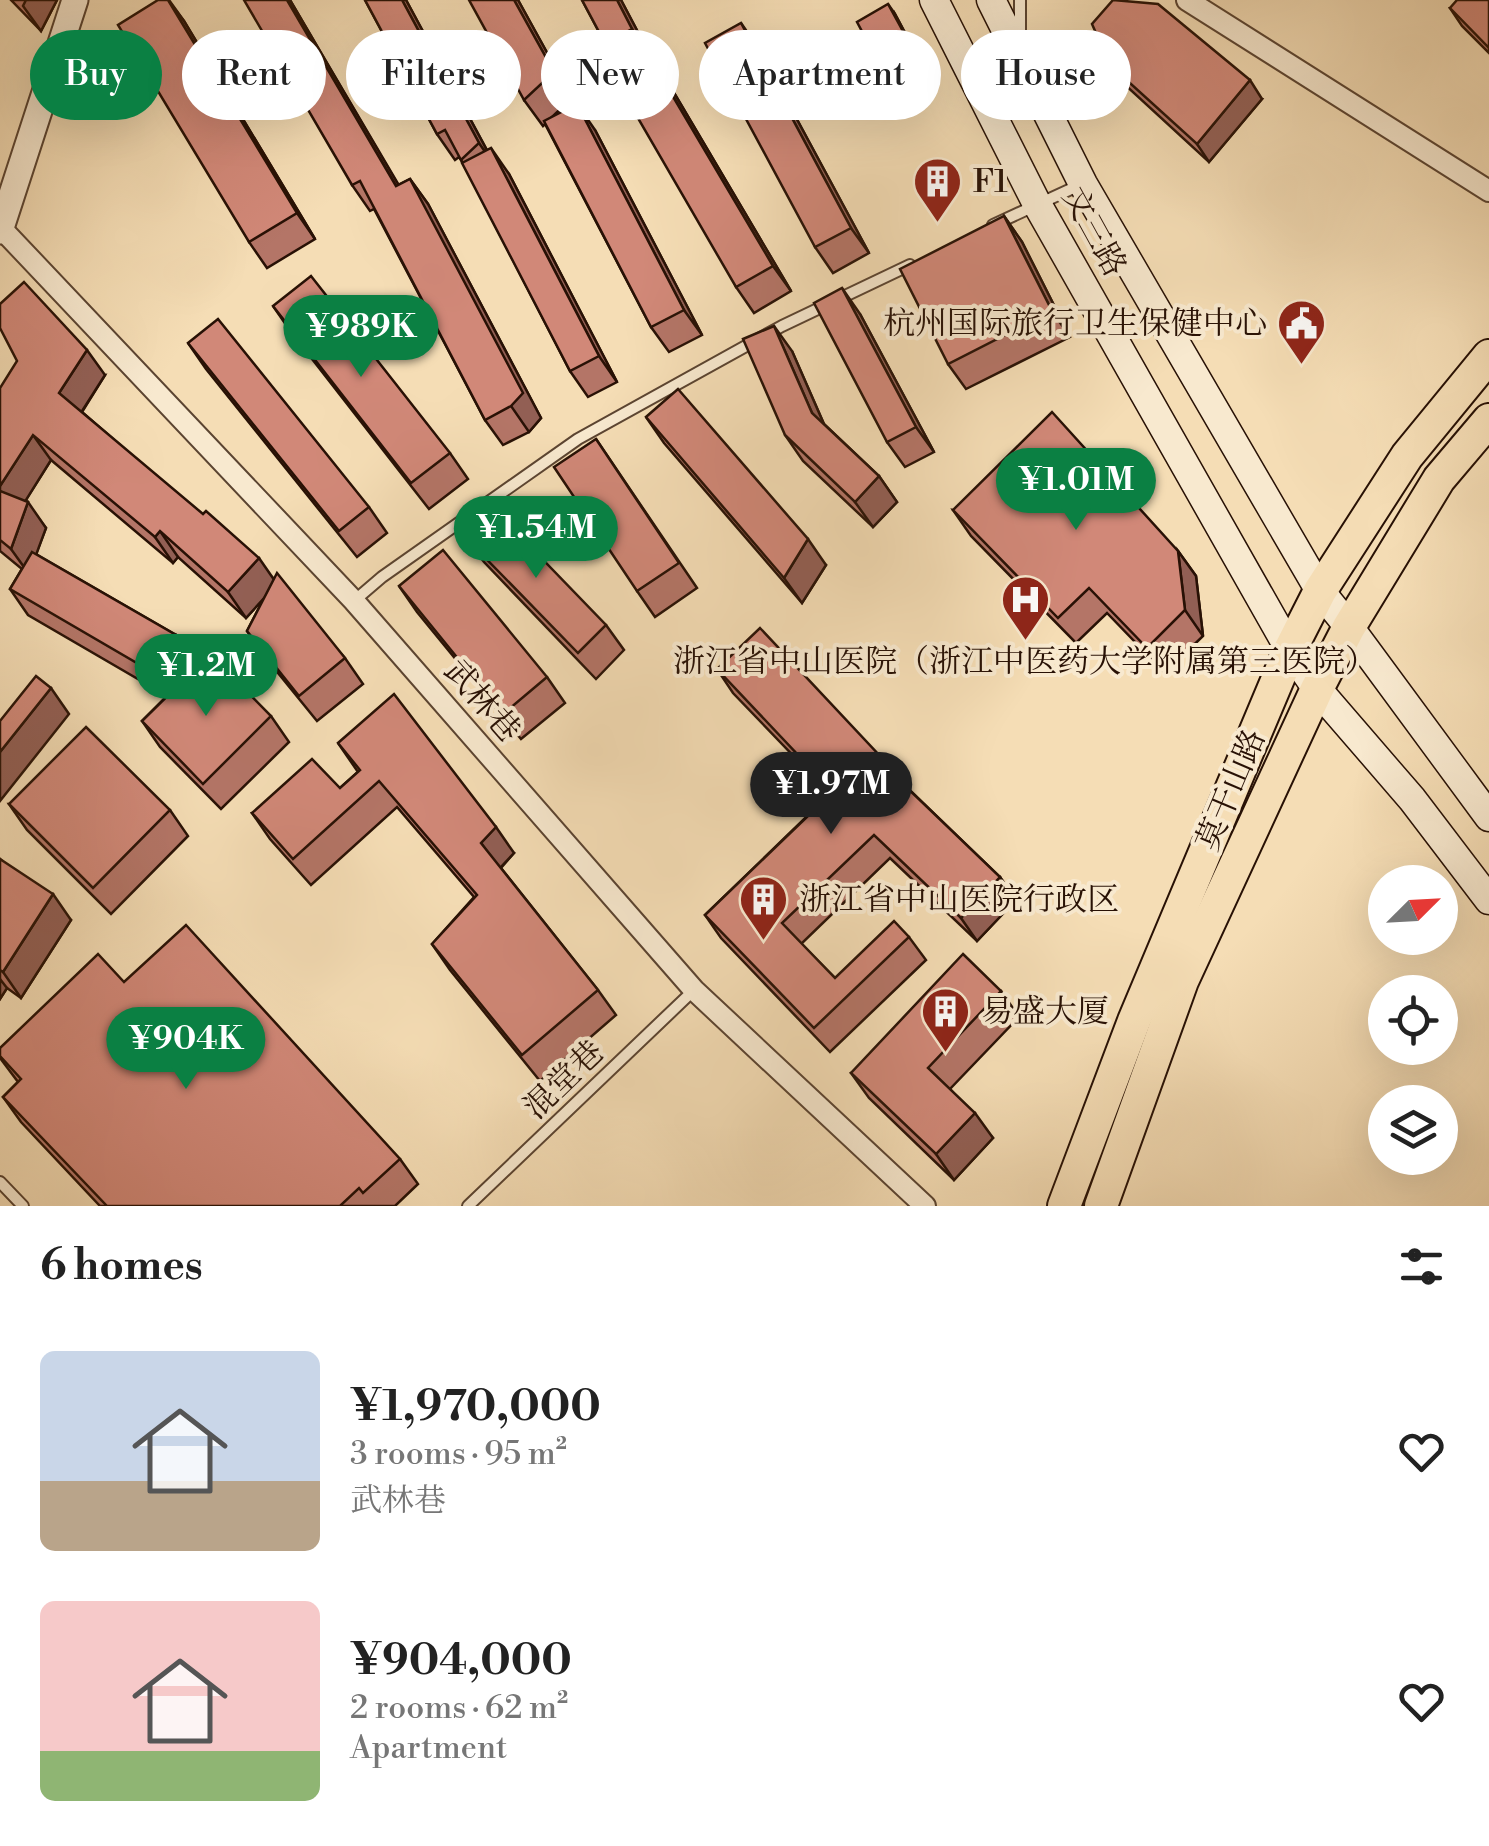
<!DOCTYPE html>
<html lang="en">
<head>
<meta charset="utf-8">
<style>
  :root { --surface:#fff; --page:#f2f2f2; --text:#222; --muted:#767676; --accent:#0b8043 }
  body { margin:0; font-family:"Libre Bodoni","Noto Serif SC",serif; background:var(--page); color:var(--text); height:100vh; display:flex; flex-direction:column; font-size:38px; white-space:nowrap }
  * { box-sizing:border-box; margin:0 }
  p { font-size:32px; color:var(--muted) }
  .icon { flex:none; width:55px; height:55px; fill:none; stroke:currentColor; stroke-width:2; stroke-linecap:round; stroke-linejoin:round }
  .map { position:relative; height:1206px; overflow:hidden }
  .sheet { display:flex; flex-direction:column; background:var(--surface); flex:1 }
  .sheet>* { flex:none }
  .hud { position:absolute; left:30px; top:30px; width:1430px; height:90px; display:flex; gap:20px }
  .needle { width:65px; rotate:66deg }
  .fabs { position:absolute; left:1368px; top:865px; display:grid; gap:20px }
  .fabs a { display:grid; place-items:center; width:90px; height:90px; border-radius:50%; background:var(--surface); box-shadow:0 10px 40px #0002; font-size:50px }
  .price { position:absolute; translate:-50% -85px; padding:0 22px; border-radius:35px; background:var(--accent); color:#fff; font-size:32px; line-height:65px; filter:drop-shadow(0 2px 5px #0008) }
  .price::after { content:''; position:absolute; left:50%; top:60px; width:30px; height:22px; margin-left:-15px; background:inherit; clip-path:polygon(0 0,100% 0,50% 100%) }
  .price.on { background:#222; color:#fff }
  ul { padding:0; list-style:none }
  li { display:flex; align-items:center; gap:30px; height:250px; padding:0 40px }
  li span { display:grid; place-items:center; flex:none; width:280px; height:200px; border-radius:15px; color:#555 }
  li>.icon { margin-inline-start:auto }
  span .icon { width:120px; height:120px; fill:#fffc; stroke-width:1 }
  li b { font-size:42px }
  h2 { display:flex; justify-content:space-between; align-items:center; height:120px; padding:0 40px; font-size:42px }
  .tag { padding:0 35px; border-radius:45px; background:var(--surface); box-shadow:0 10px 40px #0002; font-size:35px; line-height:90px }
  .tag.on { background:var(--accent); color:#fff }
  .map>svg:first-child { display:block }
</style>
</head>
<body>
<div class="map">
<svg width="1489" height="1206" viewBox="0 0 1489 1206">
  <rect width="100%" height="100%" fill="#f5ddb5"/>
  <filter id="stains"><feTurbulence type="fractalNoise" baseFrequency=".002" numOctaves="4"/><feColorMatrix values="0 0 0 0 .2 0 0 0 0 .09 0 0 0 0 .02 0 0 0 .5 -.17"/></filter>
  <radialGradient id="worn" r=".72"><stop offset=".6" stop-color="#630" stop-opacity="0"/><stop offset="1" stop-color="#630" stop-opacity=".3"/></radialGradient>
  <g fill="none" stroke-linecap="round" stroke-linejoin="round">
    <defs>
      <g id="service">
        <polyline points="1020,38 1020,0"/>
        <polyline points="993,225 1082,184"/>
        <polyline points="354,601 382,577 578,439 782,326 910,265"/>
        <polyline points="0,1182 23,1206"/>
        <polyline points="468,1206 694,990"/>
      </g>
      <g id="minor">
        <polyline points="1187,0 1489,191"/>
        <polyline points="1,228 354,601 694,990 925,1206"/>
      </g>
      <polyline id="tertiary" points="0,231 75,0"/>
      <g id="secondary">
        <polyline points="934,0 1037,204 1290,650 1317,689 1412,799 1489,900"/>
        <polyline points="991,0 1083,184 1320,591 1349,627 1489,817"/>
      </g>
      <g id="primary">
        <polyline points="1064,1206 1134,1021 1290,650 1320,591 1407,456 1489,356"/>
        <polyline points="1101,1206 1182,981 1317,689 1349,627 1439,479 1489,420"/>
      </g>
    </defs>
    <!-- service casing -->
    <use href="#service" stroke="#5b4431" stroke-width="14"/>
    <!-- minor casing -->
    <use href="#minor" stroke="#5b4431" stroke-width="24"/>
    <!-- tertiary casing -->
    <use href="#tertiary" stroke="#5b4431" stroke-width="29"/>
    <!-- secondary casing -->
    <use href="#secondary" stroke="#281105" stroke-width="31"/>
    <!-- primary casing -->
    <use href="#primary" stroke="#281105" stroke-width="36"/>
    <!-- service -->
    <use href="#service" stroke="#f8e9cf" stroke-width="10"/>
    <!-- minor -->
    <use href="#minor" stroke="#f8e9cf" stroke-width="20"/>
    <!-- tertiary -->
    <use href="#tertiary" stroke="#f8e9cf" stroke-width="25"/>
    <!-- secondary -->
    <use href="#secondary" stroke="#f8e9cf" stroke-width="28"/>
    <!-- primary -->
    <use href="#primary" stroke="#f5ddb5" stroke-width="32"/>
  </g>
  <!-- wall -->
  <g fill="#b47567" stroke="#281105" stroke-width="2.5">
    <polygon points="11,0 57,0 41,31"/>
    <polygon points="169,0 184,21 315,239 267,268 249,242"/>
    <polygon points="290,0 398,185 410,179 428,204 541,418 529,432 503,445 485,420 374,209 370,211 352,185"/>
    <polygon points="365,0 406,0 487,150 509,174 617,382 588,397 570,371 463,163 459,157 455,160 437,134"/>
    <polygon points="518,0 572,98 552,117 595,130 702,335 669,352 651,327 545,124 543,126 524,100"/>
    <polygon points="582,0 621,0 650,55 623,69 605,43"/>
    <polygon points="1489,0 1489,53 1462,26 1450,8"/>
    <polygon points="895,14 928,76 895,92 889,82"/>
    <polygon points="759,49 869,253 833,273 815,247"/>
    <polygon points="652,61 670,86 791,291 754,313 736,287"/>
    <polygon points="1110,65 1262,99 1209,162 1123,83"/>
    <polygon points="1004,216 1022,242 1070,337 966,389 948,364"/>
    <polygon points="273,306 450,453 468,479 429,509 291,332"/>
    <polygon points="860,314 934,452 905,467 887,442"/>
    <polygon points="188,343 369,507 387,533 357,557 206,369"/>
    <polygon points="792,351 824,424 879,476 897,502 873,527 803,461 785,435"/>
    <polygon points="105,375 82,412 274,579 345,658 363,684 317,721 265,657 247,631 264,598 246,618 178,557 173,563 51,460 25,501 46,528 36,554 176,635 194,661 183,681 271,716 289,742 221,809 160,747 142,721 167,696 28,615 10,589 22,569 0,551 0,388"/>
    <polygon points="646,417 826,565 802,603 664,443"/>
    <polygon points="596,439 697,588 655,617 637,591"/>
    <polygon points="953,510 1178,551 1196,576 1203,636 1165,673 1107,613 1076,643 971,536"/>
    <polygon points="465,537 606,625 624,650 596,679 484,562"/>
    <polygon points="399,586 547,677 565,703 521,739 417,612"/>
    <polygon points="717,669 880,756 892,773 1000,877 1016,900 977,941 890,858 801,944 835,978 909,937 926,960 830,1052 721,938 705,915 830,794 733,693"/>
    <polygon points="338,743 514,853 501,868 598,990 616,1015 540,1081 450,970 432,944 474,897 397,807 311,885 270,839 252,813 340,788 358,772"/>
    <polygon points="9,804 170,810 188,836 111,914 27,830"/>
    <polygon points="0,859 71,920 21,998 7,988 0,999"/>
    <polygon points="124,982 400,1159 418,1184 395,1206 100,1206 21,1122 3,1097 18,1082 0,1058 0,1048"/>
    <polygon points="1001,991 1019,1017 950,1089 993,1138 954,1180 869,1098 851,1073"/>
  </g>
  <!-- shaded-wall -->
  <g fill="#925f54" stroke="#281105" stroke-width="2.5">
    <polygon points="26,0 57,0 41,31 23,6"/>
    <polygon points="168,0 184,21 315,239 297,213"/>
    <polygon points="287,0 290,0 414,211 396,186"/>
    <polygon points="402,0 406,0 497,169 479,143"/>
    <polygon points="514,0 518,0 572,98 554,72"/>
    <polygon points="617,0 621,0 650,55 632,29"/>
    <polygon points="888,4 895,14 928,76 922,66"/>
    <polygon points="741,23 759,49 869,253 851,228"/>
    <polygon points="652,61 670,86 791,291 773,266"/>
    <polygon points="1250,80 1262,99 1209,162 1197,144"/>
    <polygon points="577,104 595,130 702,335 684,310"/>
    <polygon points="491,148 509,174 617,382 599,356"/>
    <polygon points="410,179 428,204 541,418 529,432 511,406"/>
    <polygon points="1004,216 1022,242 1070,337 1052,311"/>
    <polygon points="842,288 860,314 934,452 916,427"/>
    <polygon points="774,326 792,351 830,438 812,413"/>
    <polygon points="87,350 105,375 77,419 59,393"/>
    <polygon points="33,435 51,460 16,516 0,494 0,486"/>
    <polygon points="879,476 897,502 873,527 855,502"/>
    <polygon points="28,502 46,528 29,574 11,549"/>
    <polygon points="160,531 178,557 173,563 155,537"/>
    <polygon points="808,539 826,565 802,603 784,578"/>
    <polygon points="1178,551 1196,576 1203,636 1185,610"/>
    <polygon points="259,558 277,584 246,618 228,592"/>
    <polygon points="176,635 194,661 172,698 154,673"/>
    <polygon points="51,688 69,714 0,801 0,752"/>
    <polygon points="496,827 514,853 499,869 481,843"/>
    <polygon points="1000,877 1016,900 977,941 961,918"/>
    <polygon points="53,894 71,920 21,998 3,972"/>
    <polygon points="0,979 7,988 0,999"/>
    <polygon points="975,1113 993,1138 954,1180 936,1154"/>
  </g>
  <!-- building -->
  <g fill="#d18878" stroke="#281105" stroke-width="2.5">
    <polygon points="158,0 168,0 297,213 249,242 118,25"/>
    <polygon points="244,0 287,0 396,186 410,179 523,393 511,406 485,420 360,181 352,185"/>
    <polygon points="365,0 402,0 479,143 461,160 445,130 437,134"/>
    <polygon points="469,0 514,0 554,72 524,100"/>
    <polygon points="582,0 617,0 632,29 605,43"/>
    <polygon points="1113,0 1158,4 1250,80 1197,144 1110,65 1092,24"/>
    <polygon points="1457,0 1489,0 1489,48 1450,8"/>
    <polygon points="888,4 922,66 889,82 857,22"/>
    <polygon points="741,23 851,228 815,247 705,43"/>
    <polygon points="652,61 773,266 736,287 617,82"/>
    <polygon points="577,104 684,310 651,327 544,121"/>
    <polygon points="491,148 599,356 570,371 462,163"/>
    <polygon points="1004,216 1052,311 948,364 900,269"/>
    <polygon points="311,276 450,453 411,483 273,306"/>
    <polygon points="24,282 87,350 59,393 203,514 206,511 259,558 228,592 160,531 155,537 33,435 0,486 0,388 17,361 0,328 0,304"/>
    <polygon points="842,288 916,427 887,442 814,303"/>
    <polygon points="218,319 369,507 339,531 188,343"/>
    <polygon points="774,326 812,413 879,476 855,502 785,435 743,339"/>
    <polygon points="678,389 808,539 784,578 646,417"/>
    <polygon points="1052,412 1178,551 1185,610 1147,648 1089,588 1058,618 953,510"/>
    <polygon points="596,439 679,563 637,591 554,467"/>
    <polygon points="0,491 28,502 11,549 0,540"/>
    <polygon points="494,509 606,625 578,653 465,537"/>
    <polygon points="443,550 547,677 503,714 399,586"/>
    <polygon points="32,552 176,635 154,673 10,589"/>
    <polygon points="277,573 345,658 299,696 247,631"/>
    <polygon points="760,628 880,756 877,759 1000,877 961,918 874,835 782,923 835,978 894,921 909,937 814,1028 705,915 833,792 717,669"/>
    <polygon points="210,654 271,716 203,784 142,721"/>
    <polygon points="36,676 51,688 0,752 0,721"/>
    <polygon points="394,694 496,827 481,843 598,990 522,1055 432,944 477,895 379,781 293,859 252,813 312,759 340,788 360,770 338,743"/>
    <polygon points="86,727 170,810 93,888 9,804"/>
    <polygon points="0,859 53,894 3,972 0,970"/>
    <polygon points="186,925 400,1159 363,1193 359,1188 340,1206 107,1206 3,1097 21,1079 0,1056 0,1048 98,954 124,982"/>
    <polygon points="963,954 1001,991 928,1068 975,1113 936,1154 851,1073"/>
  </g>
  <!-- icons -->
  <defs>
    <symbol id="building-pin" viewBox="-11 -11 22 30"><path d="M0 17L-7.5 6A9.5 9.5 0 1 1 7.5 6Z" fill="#8f2418" stroke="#f8e9cf"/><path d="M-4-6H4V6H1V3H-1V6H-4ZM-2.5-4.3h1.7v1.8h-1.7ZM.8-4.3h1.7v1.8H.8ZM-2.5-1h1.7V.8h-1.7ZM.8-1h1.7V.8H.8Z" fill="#fff"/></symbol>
    <symbol id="civic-pin" viewBox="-11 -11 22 30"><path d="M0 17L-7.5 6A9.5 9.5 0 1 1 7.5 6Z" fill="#8f2418" stroke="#f8e9cf"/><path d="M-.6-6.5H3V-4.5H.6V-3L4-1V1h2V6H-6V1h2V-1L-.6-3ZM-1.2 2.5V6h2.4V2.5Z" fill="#fff"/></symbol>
    <symbol id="hospital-pin" viewBox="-11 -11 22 30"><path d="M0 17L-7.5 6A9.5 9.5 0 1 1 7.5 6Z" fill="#8f2418" stroke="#f8e9cf"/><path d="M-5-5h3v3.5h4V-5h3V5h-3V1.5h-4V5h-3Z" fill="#fff"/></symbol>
  </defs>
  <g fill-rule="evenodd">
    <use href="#building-pin" x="910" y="154" width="55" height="75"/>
    <use href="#civic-pin" x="1274" y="296" width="55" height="75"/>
    <use href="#hospital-pin" x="998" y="572" width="55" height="75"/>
    <use href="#building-pin" x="736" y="872" width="55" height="75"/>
    <use href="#building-pin" x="918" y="984" width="55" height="75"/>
  </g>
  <g text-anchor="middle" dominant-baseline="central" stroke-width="8" stroke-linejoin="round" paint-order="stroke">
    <!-- poi labels -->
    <g font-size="32" fill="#281105" stroke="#f8e9cf" text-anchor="start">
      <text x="973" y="182">F1</text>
      <text x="1267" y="324" text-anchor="end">杭州国际旅行卫生保健中心</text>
      <text x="1025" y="662" text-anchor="middle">浙江省中山医院（浙江中医药大学附属第三医院）</text>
      <text x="799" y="900">浙江省中山医院行政区</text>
      <text x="981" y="1012">易盛大厦</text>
    </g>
    <!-- street labels -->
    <g font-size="32" fill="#281105" stroke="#f8e9cf">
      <text transform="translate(1094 232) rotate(61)">文三路</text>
      <text transform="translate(482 701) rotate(49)">武林巷</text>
      <text transform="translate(1231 790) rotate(-67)">莫干山路</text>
      <text transform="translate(564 1080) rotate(-44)">混堂巷</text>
    </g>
  </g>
  <rect width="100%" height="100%" filter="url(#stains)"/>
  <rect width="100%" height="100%" fill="url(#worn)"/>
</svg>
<div class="fabs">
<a><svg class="needle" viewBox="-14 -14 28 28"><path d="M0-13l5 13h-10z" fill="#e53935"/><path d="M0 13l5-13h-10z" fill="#767676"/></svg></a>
<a><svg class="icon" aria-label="locate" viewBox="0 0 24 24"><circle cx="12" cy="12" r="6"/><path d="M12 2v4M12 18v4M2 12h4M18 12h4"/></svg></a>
<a><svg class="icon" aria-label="layers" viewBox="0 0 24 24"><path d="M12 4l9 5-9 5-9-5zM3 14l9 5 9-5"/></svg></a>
</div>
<b class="price" style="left:361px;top:380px">¥989K</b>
<b class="price" style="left:1076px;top:533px">¥1.01M</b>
<b class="price" style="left:536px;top:581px">¥1.54M</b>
<b class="price" style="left:206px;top:719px">¥1.2M</b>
<b class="price on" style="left:831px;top:837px">¥1.97M</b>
<b class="price" style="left:186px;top:1092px">¥904K</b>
<div class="hud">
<a class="tag on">Buy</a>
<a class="tag">Rent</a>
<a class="tag">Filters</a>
<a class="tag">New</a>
<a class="tag">Apartment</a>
<a class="tag">House</a>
</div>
</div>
<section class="sheet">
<h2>6 homes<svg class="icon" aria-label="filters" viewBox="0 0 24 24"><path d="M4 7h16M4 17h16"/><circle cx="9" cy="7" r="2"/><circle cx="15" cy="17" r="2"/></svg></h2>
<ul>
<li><span style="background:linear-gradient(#c9d6e8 65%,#b9a48a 0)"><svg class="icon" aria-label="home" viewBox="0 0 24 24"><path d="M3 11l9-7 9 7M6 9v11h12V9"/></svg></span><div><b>¥1,970,000</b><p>3 rooms · 95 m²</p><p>武林巷</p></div><svg class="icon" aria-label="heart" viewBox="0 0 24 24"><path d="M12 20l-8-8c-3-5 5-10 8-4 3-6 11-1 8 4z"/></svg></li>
<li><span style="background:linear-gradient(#f6c9c9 75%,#8fb573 0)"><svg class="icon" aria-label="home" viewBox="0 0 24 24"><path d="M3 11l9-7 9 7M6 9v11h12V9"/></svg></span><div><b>¥904,000</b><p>2 rooms · 62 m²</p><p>Apartment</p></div><svg class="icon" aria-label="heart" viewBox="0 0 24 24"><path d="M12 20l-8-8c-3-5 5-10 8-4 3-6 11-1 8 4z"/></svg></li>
</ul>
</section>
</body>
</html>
